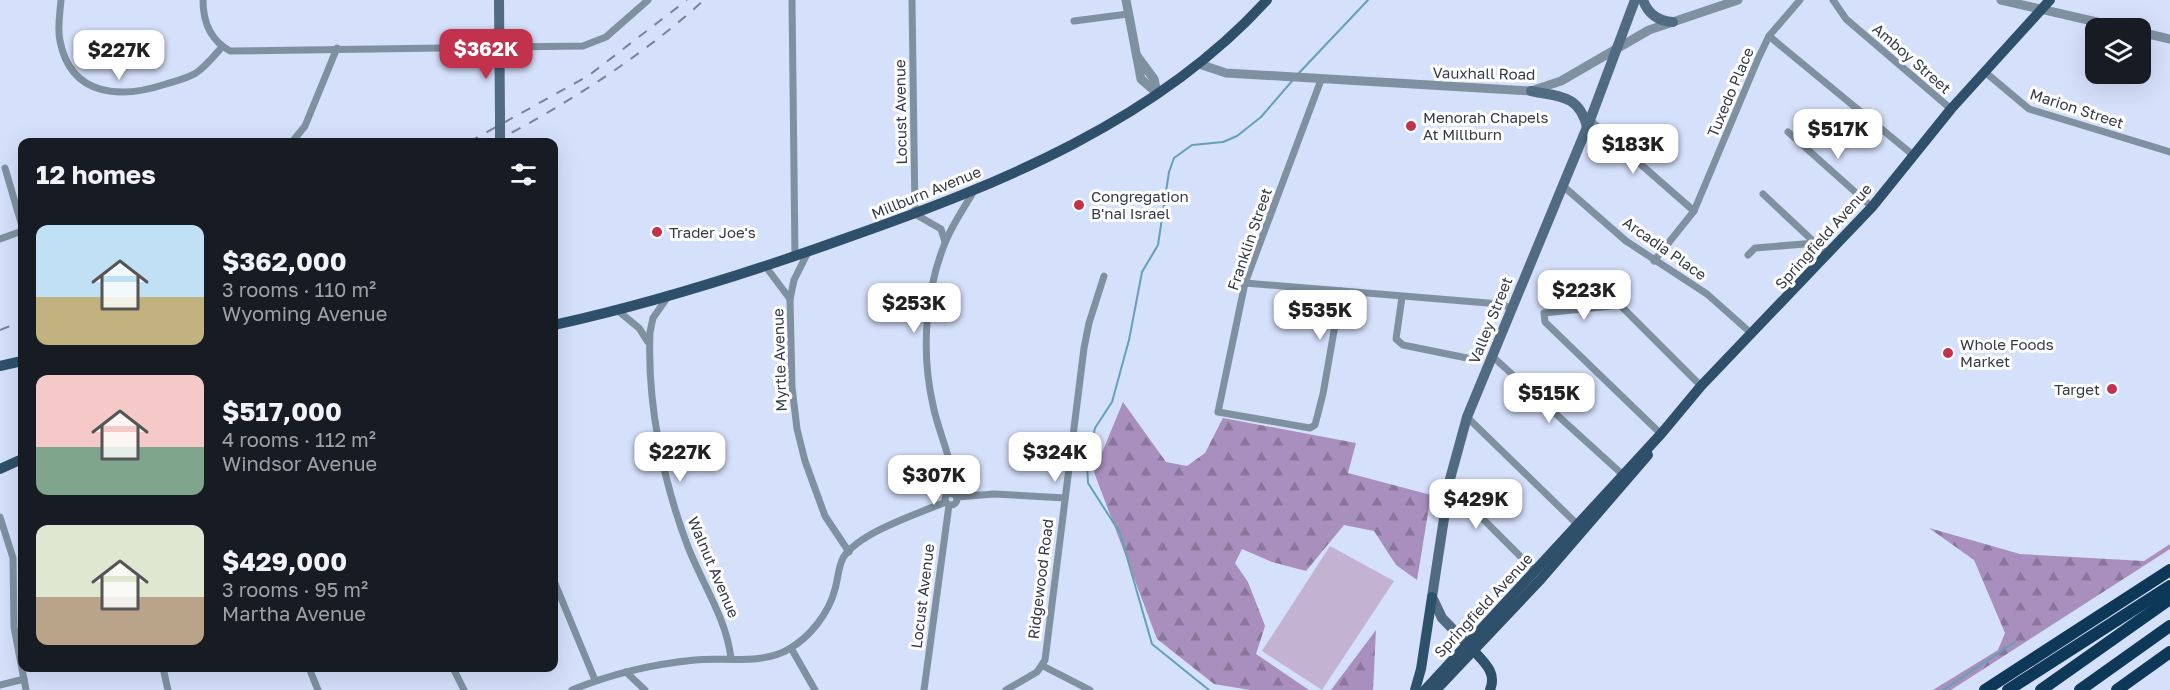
<!DOCTYPE html>
<html lang="en">
<head>
<meta charset="utf-8">
<style>
  :root { --surface:#171b24; --page:#242831; --text:#f1f3f6; --muted:#9ea1a6; --accent:#c2324c }
  body { margin:0; font-family:"Golos Text",sans-serif; background:var(--page); color:var(--text); height:100vh; display:flex; flex-direction:column; font-size:22px; white-space:nowrap }
  * { box-sizing:border-box; margin:0 }
  p { font-size:20px; color:var(--muted) }
  .icon { flex:none; width:33px; height:33px; fill:none; stroke:currentColor; stroke-width:2; stroke-linecap:round; stroke-linejoin:round }
  .map { position:relative; flex:1; overflow:hidden }
  .drawer { position:absolute; left:18px; top:138px; width:540px; height:534px; display:flex; flex-direction:column; background:var(--surface); border-radius:12px; box-shadow:0 6px 24px #0002 }
  .drawer>* { flex:none }
  .buttons { position:absolute; left:2085px; top:18px; display:grid; gap:12px }
  .buttons a { display:grid; place-items:center; width:66px; height:66px; border-radius:12px; background:var(--surface); box-shadow:0 6px 24px #0002; font-size:30px }
  .price { position:absolute; translate:-50% -51px; padding:0 14px; border-radius:12px; background:#fff; color:#222; font-size:20px; line-height:39px; filter:drop-shadow(0 2px 3px #0008) }
  .price::after { content:''; position:absolute; left:50%; top:36px; width:18px; height:14px; margin-left:-9px; background:inherit; clip-path:polygon(0 0,100% 0,50% 100%) }
  .price.current { background:var(--accent); color:#fff }
  ul { padding:0; list-style:none }
  li { display:flex; align-items:center; gap:18px; height:150px; padding:0 18px }
  li span { display:grid; place-items:center; flex:none; width:168px; height:120px; border-radius:12px; color:#555 }
  li>.icon { margin-inline-start:auto }
  span .icon { width:72px; height:72px; fill:#fffc; stroke-width:1 }
  li b { font-size:26px }
  h2 { display:flex; justify-content:space-between; align-items:center; height:72px; padding:0 18px; font-size:26px }
  .map>svg:first-child { display:block }
</style>
</head>
<body>
<div class="map">
<svg width="2170" height="690" viewBox="0 0 2170 690">
  <defs>
    <pattern id="forest-firs" width="22" height="20" patternUnits="userSpaceOnUse" patternTransform="scale(1.5)"><rect width="22" height="20" fill="#a98fbd"/><path d="M5 1l3.5 6h-7zM16 11l3.5 6h-7z" fill="#8a769c"/></pattern>
  </defs>
  <rect width="100%" height="100%" fill="#d5e0fb"/>
  <!-- forest -->
  <g fill="url(#forest-firs)">
    <polygon points="1123,402 1166,462 1187,466 1205,453 1223,418 1356,443 1348,473 1431,495 1417,580 1396,565 1374,531 1344,525 1306,571 1272,562 1242,549 1235,563 1248,582 1265,626 1256,654 1309,690 1250,690 1214,684 1157,639 1094,472"/>
    <polygon points="1929,528 2020,554 2144,561 2170,544 2170,549 1951,690 1933,690 1998,650 2005,633 1974,560"/>
    <polygon points="1376,630 1373,690 1331,690"/>
  </g>
  <!-- garden -->
  <g fill="#c4b2d3">
    <polygon points="1565,270 1567,300 1551,302 1548,272"/>
    <polygon points="1330,546 1394,581 1322,690 1262,651"/>
  </g>
  <g fill="none" stroke-linecap="round" stroke-linejoin="round">
    <!-- stream -->
    <g stroke="#63a1b7" stroke-width="2">
      <polyline points="1298,74 1368,0"/>
      <polyline points="1209,690 1152,644 1120,533 1088,483 1087,463 1095,428 1112,402 1129,340 1142,272 1158,245 1169,172 1174,158 1192,145 1223,142 1237,136 1261,117 1292,81"/>
      <polyline points="1943,690 2015,642"/>
    </g>
    <!-- minor -->
    <g stroke="#7f91a1" stroke-width="7">
      <path d="M61,0c-1,14 -4,28 -1,41 11,56 61,58 106,43 10,-3 22,-6 30,-11 10,-7 18,-17 26,-26"/>
      <path d="M203,0c0,22 7,40 27,51l353,-5 23,-9 42,-37"/>
      <polyline points="792,0 795,257"/>
      <polyline points="912,0 915,214 941,229 945,242"/>
      <polyline points="1833,0 1846,19 1951,109"/>
      <polyline points="1074,21 1128,14"/>
      <polyline points="1769,36 1913,155"/>
      <polyline points="1985,72 2029,109 2170,152"/>
      <polyline points="1321,80 1245,283 1218,412 1310,428 1315,425 1323,394 1341,291"/>
      <polyline points="1590,120 1694,211"/>
      <polyline points="1788,132 1872,207"/>
      <polyline points="292,142 305,126 337,48"/>
      <polyline points="5,168 22,226"/>
      <polyline points="1562,185 1626,241 1707,294 1752,334"/>
      <polyline points="1763,194 1828,255"/>
      <polyline points="0,239 22,231"/>
      <polyline points="1748,255 1755,248 1816,243"/>
      <polyline points="1654,261 1694,211 1758,59 1769,36 1800,0"/>
      <polyline points="766,267 790,299 792,387 797,429 805,461 825,516 849,552"/>
      <polyline points="1245,283 1500,304 1511,308"/>
      <polyline points="1402,297 1396,339 1403,345 1467,358"/>
      <path d="M667,298l-14,20 -3,14c-3,72 13,149 38,215 15,38 38,71 43,111"/>
      <polyline points="790,299 794,280 808,252"/>
      <polyline points="617,310 639,328 648,342"/>
      <polyline points="1492,356 1622,474"/>
      <polyline points="1467,417 1578,525"/>
      <polyline points="1661,434 1545,322 1544,313 1620,305 1701,386"/>
      <polyline points="1448,489 1458,494 1535,571"/>
      <circle cx="951" cy="499" r="6"/>
      <path d="M953,494c2,-32 -14,-58 -20,-89 -12,-52 -8,-113 12,-162 7,-18 19,-35 29,-52"/>
      <polyline points="957,497 994,494 1065,498"/>
      <polyline points="0,517 13,558 14,627 26,690"/>
      <polyline points="554,581 595,680"/>
      <polyline points="791,648 815,690"/>
      <polyline points="1043,666 1090,690"/>
      <polyline points="163,668 168,690"/>
      <polyline points="309,668 318,690"/>
      <polyline points="453,668 464,690"/>
      <polyline points="626,672 645,690"/>
      <polyline points="0,685 24,679"/>
      <path d="M572,690c39,-16 81,-26 123,-30 29,-3 68,5 94,-11 21,-12 40,-36 46,-60 3,-10 3,-21 8,-31 15,-25 76,-45 103,-56"/>
      <polyline points="924,690 949,505"/>
      <polyline points="1006,690 1037,672 1045,660 1084,348 1089,323 1104,276"/>
    </g>
    <!-- tertiary -->
    <g stroke="#7f91a1" stroke-width="9">
      <polyline points="1126,0 1141,79 1157,93"/>
      <polyline points="2001,0 2123,28"/>
      <polyline points="2140,32 2170,39"/>
      <polyline points="1137,56 1154,79 1157,93"/>
      <polyline points="1199,64 1226,73 1531,91 1561,81 1649,30 1738,0"/>
    </g>
    <!-- secondary -->
    <g stroke="#506b82" stroke-width="10">
      <polyline points="499,0 500,115"/>
      <path d="M1643,0c5,14 15,21 30,22"/>
      <path d="M1531,91c28,6 48,3 56,36"/>
      <polyline points="1473,650 1442,618 1432,597 1450,479 1467,417 1590,120 1635,0"/>
    </g>
    <!-- primary -->
    <g stroke="#2e506b" stroke-width="10">
      <path d="M554,325c100,-22 198,-53 295,-88 151,-53 308,-116 418,-237"/>
      <polyline points="0,366 22,361"/>
      <polyline points="0,469 22,459"/>
      <path d="M1474,651c11,12 23,22 16,39"/>
      <polyline points="1415,690 1421,669 1432,597"/>
      <polyline points="1425,690 1661,434 1701,386 1872,207 1951,109 2050,0"/>
      <polyline points="1436,690 1541,579 1648,455"/>
    </g>
    <!-- motorway -->
    <g stroke="#0e3857" stroke-width="12">
      <polyline points="1985,690 2170,570"/>
      <polyline points="2008,690 2170,586"/>
      <polyline points="2041,690 2170,599"/>
      <polyline points="2080,690 2170,626"/>
      <polyline points="2117,690 2170,652"/>
    </g>
    <!-- rail -->
    <g stroke="#7b8296" stroke-width="2" stroke-dasharray="10 10" stroke-linecap="butt">
      <polyline points="469,142 588,76 687,0"/>
      <path d="M494,142c75,-39 147,-85 210,-142"/>
      <polyline points="0,330 22,321"/>
    </g>
    <!-- secondary-bridge -->
    <polyline stroke="#506b82" stroke-width="10" points="500,115 500,142"/>
  </g>
  <!-- markers -->
  <g fill="#c2324c" stroke="#fff" stroke-width="2">
    <circle cx="1411" cy="126" r="6"/>
    <circle cx="1079" cy="205" r="6"/>
    <circle cx="657" cy="232" r="6"/>
    <circle cx="1948" cy="353" r="6"/>
    <circle cx="2112" cy="389" r="6"/>
  </g>
  <g text-anchor="middle" dominant-baseline="central" stroke-width="6" stroke-linejoin="round" paint-order="stroke">
    <!-- street labels -->
    <g font-size="15" fill="#353a48" stroke="#fff">
      <text transform="translate(1912 58) rotate(41)">Amboy Street</text>
      <text transform="translate(1484 73) rotate(1)">Vauxhall Road</text>
      <text transform="translate(1730 92) rotate(-67)">Tuxedo Place</text>
      <text transform="translate(2077 108) rotate(18)">Marion Street</text>
      <text transform="translate(900 112) rotate(-91)">Locust Avenue</text>
      <text transform="translate(926 192) rotate(-22)">Millburn Avenue</text>
      <text transform="translate(1823 236) rotate(-48)">Springfield Avenue</text>
      <text transform="translate(1249 239) rotate(-71)">Franklin Street</text>
      <text transform="translate(1665 248) rotate(35)">Arcadia Place</text>
      <text transform="translate(1490 320) rotate(-68)">Valley Street</text>
      <text transform="translate(779 360) rotate(-92)">Myrtle Avenue</text>
      <text transform="translate(714 567) rotate(67)">Walnut Avenue</text>
      <text transform="translate(1040 579) rotate(-83)">Ridgewood Road</text>
      <text transform="translate(922 596) rotate(-83)">Locust Avenue</text>
      <text transform="translate(1483 605) rotate(-47)">Springfield Avenue</text>
    </g>
    <!-- poi labels -->
    <g font-size="15" fill="#353a48" stroke="#fff" text-anchor="start">
      <text x="1423" y="117">Menorah Chapels<tspan x="1423" dy="17">At Millburn</tspan></text>
      <text x="1091" y="196">Congregation<tspan x="1091" dy="17">B'nai Israel</tspan></text>
      <text x="669" y="232">Trader Joe's</text>
      <text x="1960" y="344">Whole Foods<tspan x="1960" dy="17">Market</tspan></text>
      <text x="2100" y="389" text-anchor="end">Target</text>
    </g>
  </g>
</svg>
<div class="buttons">
<a><svg class="icon" aria-label="layers" viewBox="0 0 24 24"><path d="M12 4l9 5-9 5-9-5zM3 14l9 5 9-5"/></svg></a>
</div>
<b class="price current" style="left:486px;top:80px">$362K</b>
<b class="price" style="left:119px;top:81px">$227K</b>
<b class="price" style="left:1838px;top:160px">$517K</b>
<b class="price" style="left:1633px;top:175px">$183K</b>
<b class="price" style="left:1584px;top:321px">$223K</b>
<b class="price" style="left:914px;top:334px">$253K</b>
<b class="price" style="left:1320px;top:341px">$535K</b>
<b class="price" style="left:1549px;top:424px">$515K</b>
<b class="price" style="left:680px;top:483px">$227K</b>
<b class="price" style="left:1055px;top:483px">$324K</b>
<b class="price" style="left:934px;top:506px">$307K</b>
<b class="price" style="left:1476px;top:530px">$429K</b>
<section class="drawer">
<h2>12 homes<svg class="icon" aria-label="filters" viewBox="0 0 24 24"><path d="M4 7h16M4 17h16"/><circle cx="9" cy="7" r="2"/><circle cx="15" cy="17" r="2"/></svg></h2>
<ul>
<li><span style="background:linear-gradient(#bfe0f5 60%,#c2b280 0)"><svg class="icon" aria-label="home" viewBox="0 0 24 24"><path d="M3 11l9-7 9 7M6 9v11h12V9"/></svg></span><div><b>$362,000</b><p>3 rooms · 110 m²</p><p>Wyoming Avenue</p></div></li>
<li><span style="background:linear-gradient(#f6c9c9 60%,#7fa58c 0)"><svg class="icon" aria-label="home" viewBox="0 0 24 24"><path d="M3 11l9-7 9 7M6 9v11h12V9"/></svg></span><div><b>$517,000</b><p>4 rooms · 112 m²</p><p>Windsor Avenue</p></div></li>
<li><span style="background:linear-gradient(#dfe7d0 60%,#b9a48a 0)"><svg class="icon" aria-label="home" viewBox="0 0 24 24"><path d="M3 11l9-7 9 7M6 9v11h12V9"/></svg></span><div><b>$429,000</b><p>3 rooms · 95 m²</p><p>Martha Avenue</p></div></li>
</ul>
</section>
</div>
</body>
</html>
